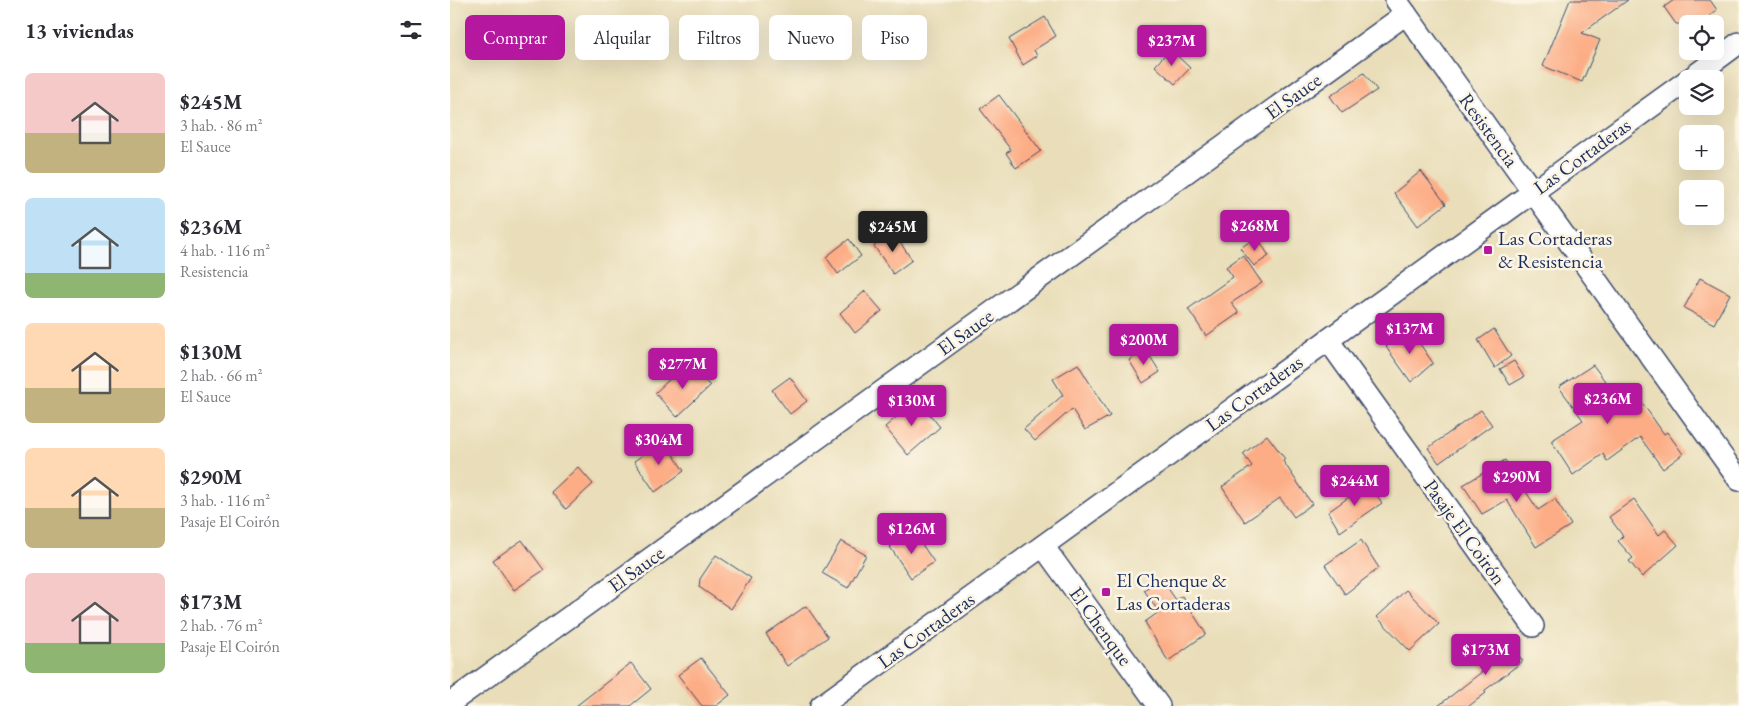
<!DOCTYPE html>
<html lang="es">
<head>
<meta charset="utf-8">
<style>
  :root { --surface:#fff; --page:#f2f2f3; --text:#2b2b33; --muted:#7c7c81; --accent:#b5179e }
  body { margin:0; font-family:"EB Garamond",serif; background:var(--page); color:var(--text); height:100vh; display:flex; flex-direction:column; font-size:19px; white-space:nowrap }
  * { box-sizing:border-box; margin:0 }
  p { font-size:16px; color:var(--muted) }
  .icon { flex:none; width:28px; height:28px; fill:none; stroke:currentColor; stroke-width:2; stroke-linecap:round; stroke-linejoin:round }
  .map { position:relative; flex:1; overflow:hidden }
  .side { display:flex; flex-direction:column; background:var(--surface); width:450px }
  .side>* { flex:none }
  .guide { position:absolute; left:15px; top:15px; width:475px; height:45px; display:flex; gap:10px }
  .fabs { position:absolute; left:1229px; top:15px; display:grid; gap:10px }
  .fabs a { display:grid; place-items:center; width:45px; height:45px; border-radius:8px; background:var(--surface); box-shadow:0 5px 20px #0002; font-size:25px }
  .price { position:absolute; translate:-50% -42px; padding:0 11px; border-radius:5px; background:var(--accent); color:#fff; font-size:16px; line-height:32px; filter:drop-shadow(0 1px 2px #0008) }
  .price::after { content:''; position:absolute; left:50%; top:30px; width:15px; height:11px; margin-left:-8px; background:inherit; clip-path:polygon(0 0,100% 0,50% 100%) }
  .price.current { background:#222; color:#fff }
  ul { padding:0; list-style:none }
  li { display:flex; align-items:center; gap:15px; height:125px; padding:0 25px }
  li span { display:grid; place-items:center; flex:none; width:140px; height:100px; border-radius:8px; color:#555 }
  li>.icon { margin-inline-start:auto }
  span .icon { width:60px; height:60px; fill:#fffc; stroke-width:1 }
  li b { font-size:21px }
  h2 { display:flex; justify-content:space-between; align-items:center; height:60px; padding:0 25px; font-size:21px }
  .tag { padding:0 18px; border-radius:8px; background:var(--surface); box-shadow:0 5px 20px #0002; font-size:18px; line-height:45px }
  .tag.current { background:var(--accent); color:#fff }
  main { display:flex; flex:1; min-height:0 }
  .map>svg:first-child { display:block }
</style>
</head>
<body>
<main>
<section class="side">
<h2>13 viviendas<svg class="icon" aria-label="filters" viewBox="0 0 24 24"><path d="M4 7h16M4 17h16"/><circle cx="9" cy="7" r="2"/><circle cx="15" cy="17" r="2"/></svg></h2>
<ul>
<li><span style="background:linear-gradient(#f6c9c9 60%,#c2b280 0)"><svg class="icon" aria-label="home" viewBox="0 0 24 24"><path d="M3 11l9-7 9 7M6 9v11h12V9"/></svg></span><div><b>$245M</b><p>3 hab. · 86 m²</p><p>El Sauce</p></div></li>
<li><span style="background:linear-gradient(#bfe0f5 75%,#8fb573 0)"><svg class="icon" aria-label="home" viewBox="0 0 24 24"><path d="M3 11l9-7 9 7M6 9v11h12V9"/></svg></span><div><b>$236M</b><p>4 hab. · 116 m²</p><p>Resistencia</p></div></li>
<li><span style="background:linear-gradient(#ffd9b3 65%,#c2b280 0)"><svg class="icon" aria-label="home" viewBox="0 0 24 24"><path d="M3 11l9-7 9 7M6 9v11h12V9"/></svg></span><div><b>$130M</b><p>2 hab. · 66 m²</p><p>El Sauce</p></div></li>
<li><span style="background:linear-gradient(#ffd9b3 60%,#c2b280 0)"><svg class="icon" aria-label="home" viewBox="0 0 24 24"><path d="M3 11l9-7 9 7M6 9v11h12V9"/></svg></span><div><b>$290M</b><p>3 hab. · 116 m²</p><p>Pasaje El Coirón</p></div></li>
<li><span style="background:linear-gradient(#f6c9c9 70%,#8fb573 0)"><svg class="icon" aria-label="home" viewBox="0 0 24 24"><path d="M3 11l9-7 9 7M6 9v11h12V9"/></svg></span><div><b>$173M</b><p>2 hab. · 76 m²</p><p>Pasaje El Coirón</p></div></li>
</ul>
</section>
<div class="map">
<svg width="1289" height="706" viewBox="0 0 1289 706">
  <rect width="100%" height="100%" fill="#fcf5e5"/>
  <filter id="ink" filterUnits="userSpaceOnUse"><feTurbulence type="fractalNoise" baseFrequency=".02" numOctaves="2"/><feDisplacementMap in="SourceGraphic" scale="10" xChannelSelector="R" yChannelSelector="G"/><feConvolveMatrix kernelMatrix="1 2 1 2 8 2 1 2 1" color-interpolation-filters="sRGB"/></filter>
  <filter id="wash" filterUnits="userSpaceOnUse"><feTurbulence type="fractalNoise" baseFrequency=".0096" numOctaves="4" result="noise"/><feDisplacementMap in="SourceGraphic" scale="20" xChannelSelector="R" yChannelSelector="G"/><feGaussianBlur stdDeviation="1.12" result="paint"/><feColorMatrix in="noise" values="0 0 0 0 0 0 0 0 0 0 0 0 0 0 0 0 0 1.4 0 .05"/><feComposite in="paint" operator="in"/></filter>
  <g filter="url(#wash)">
    <rect width="100%" height="100%" fill="#e9deb9"/>
    <g id="blocks">
      <!-- building -->
      <g fill="#fcad86">
        <polygon points="1120,0 1178,0 1132,33 1150,40 1132,82 1093,66"/>
        <polygon points="1224,0 1260,0 1267,10 1249,24 1226,24 1214,7"/>
        <polygon points="595,17 606,36 584,50 587,56 573,65 559,39"/>
        <polygon points="720,49 740,68 725,84 705,66"/>
        <polygon points="914,73 927,90 892,113 880,96"/>
        <polygon points="549,95 591,151 566,168 556,153 561,150 530,109"/>
        <polygon points="971,171 996,204 968,226 944,193"/>
        <polygon points="443,232 462,260 443,274 424,246"/>
        <polygon points="807,237 819,256 804,266 790,248"/>
        <polygon points="399,239 411,256 388,274 376,257"/>
        <polygon points="793,255 812,283 781,303 789,313 756,336 738,309 783,277 776,267"/>
        <polygon points="1250,278 1280,294 1264,324 1234,308"/>
        <polygon points="415,291 432,311 405,333 390,313"/>
        <polygon points="959,328 983,363 961,382 936,347"/>
        <polygon points="1044,329 1061,356 1045,368 1028,340"/>
        <polygon points="696,350 710,372 693,383 679,360"/>
        <polygon points="1064,361 1074,377 1060,385 1050,369"/>
        <polygon points="238,362 260,386 227,417 205,393"/>
        <polygon points="628,364 660,416 635,430 622,409 585,441 574,429 613,395 603,379"/>
        <polygon points="1143,365 1172,404 1186,394 1214,434 1217,432 1233,454 1213,469 1190,437 1157,461 1153,454 1123,475 1101,441 1133,420 1109,387"/>
        <polygon points="340,377 357,401 340,414 322,390"/>
        <polygon points="467,399 490,427 458,455 435,427"/>
        <polygon points="1031,410 1042,425 989,463 978,448"/>
        <polygon points="817,435 835,459 833,461 862,504 844,517 830,498 795,522 772,487 802,466 793,454"/>
        <polygon points="214,441 234,471 205,492 184,461"/>
        <polygon points="1055,460 1088,510 1105,499 1121,525 1086,547 1057,500 1032,514 1013,485"/>
        <polygon points="128,467 143,484 116,509 101,492"/>
        <polygon points="919,483 932,503 890,532 878,512"/>
        <polygon points="1184,499 1209,535 1215,530 1228,545 1192,577 1179,561 1183,558 1168,541 1173,536 1159,517"/>
        <polygon points="463,531 484,562 461,578 440,547"/>
        <polygon points="72,540 94,570 64,590 43,560"/>
        <polygon points="911,540 929,568 895,594 875,565"/>
        <polygon points="391,541 416,555 398,588 372,573"/>
        <polygon points="266,555 301,578 281,609 249,587 250,579"/>
        <polygon points="711,578 726,600 732,596 756,634 718,661 695,622 709,612 694,590"/>
        <polygon points="956,590 989,624 960,651 927,617"/>
        <polygon points="356,606 378,637 337,666 316,634"/>
        <polygon points="1057,641 1073,661 1034,691 1036,693 1019,706 988,706 1033,671 1027,663"/>
        <polygon points="251,658 280,695 266,706 252,706 228,675"/>
        <polygon points="181,663 201,689 180,706 126,706"/>
      </g>
    </g>
  </g>
  <g filter="url(#ink)">
    <use href="#blocks" fill-opacity="0" stroke="#3a496c" stroke-width="1"/>
    <g fill="none" stroke-linecap="round" stroke-linejoin="round">
      <defs>
        <g id="minor">
          <polyline points="946,0 1289,480"/>
          <polyline points="1240,79 1289,43"/>
          <polyline points="878,340 1083,626"/>
          <polyline points="593,546 709,706"/>
          <polyline points="0,703 956,14"/>
          <polyline points="371,706 1238,80"/>
        </g>
      </defs>
      <!-- minor casing -->
      <use href="#minor" stroke="#3a496c" stroke-width="24"/>
      <!-- minor -->
      <use href="#minor" stroke="#fff" stroke-width="21"/>
    </g>
  </g>
  <!-- markers -->
  <g fill="#b5179e" stroke="#fcf5e5" stroke-width="2">
    <rect x="1033" y="245" width="10" height="10" rx="2.5"/>
    <rect x="651" y="587" width="10" height="10" rx="2.5"/>
  </g>
  <g text-anchor="middle" dominant-baseline="central" stroke-width="5" stroke-linejoin="round" paint-order="stroke">
    <!-- street labels -->
    <g font-size="20" fill="#1b2f5e" stroke="#fcf5e5">
      <text transform="translate(843 96) rotate(-36)">El Sauce</text>
      <text transform="translate(1039 130) rotate(54)">Resistencia</text>
      <text transform="translate(1132 156) rotate(-36)">Las Cortaderas</text>
      <text transform="translate(515 332) rotate(-36)">El Sauce</text>
      <text transform="translate(804 393) rotate(-36)">Las Cortaderas</text>
      <text transform="translate(1015 532) rotate(54)">Pasaje El Coirón</text>
      <text transform="translate(186 569) rotate(-36)">El Sauce</text>
      <text transform="translate(651 626) rotate(54)">El Chenque</text>
      <text transform="translate(476 630) rotate(-36)">Las Cortaderas</text>
    </g>
    <!-- poi labels -->
    <g font-size="20" fill="#1b2f5e" stroke="#fcf5e5" text-anchor="start">
      <text x="1048" y="238">Las Cortaderas<tspan x="1048" dy="23">&amp; Resistencia</tspan></text>
      <text x="666" y="580">El Chenque &amp;<tspan x="666" dy="23">Las Cortaderas</tspan></text>
    </g>
  </g>
</svg>
<div class="fabs">
<a><svg class="icon" aria-label="locate" viewBox="0 0 24 24"><circle cx="12" cy="12" r="6"/><path d="M12 2v4M12 18v4M2 12h4M18 12h4"/></svg></a>
<a><svg class="icon" aria-label="layers" viewBox="0 0 24 24"><path d="M12 4l9 5-9 5-9-5zM3 14l9 5 9-5"/></svg></a>
<a>+</a>
<a>−</a>
</div>
<b class="price" style="left:722px;top:67px">$237M</b>
<b class="price" style="left:805px;top:252px">$268M</b>
<b class="price current" style="left:443px;top:253px">$245M</b>
<b class="price" style="left:960px;top:355px">$137M</b>
<b class="price" style="left:694px;top:366px">$200M</b>
<b class="price" style="left:233px;top:390px">$277M</b>
<b class="price" style="left:1158px;top:425px">$236M</b>
<b class="price" style="left:462px;top:427px">$130M</b>
<b class="price" style="left:209px;top:466px">$304M</b>
<b class="price" style="left:1067px;top:503px">$290M</b>
<b class="price" style="left:905px;top:507px">$244M</b>
<b class="price" style="left:462px;top:555px">$126M</b>
<b class="price" style="left:1036px;top:676px">$173M</b>
<div class="guide">
<a class="tag current">Comprar</a>
<a class="tag">Alquilar</a>
<a class="tag">Filtros</a>
<a class="tag">Nuevo</a>
<a class="tag">Piso</a>
</div>
</div>
</main>
</body>
</html>
